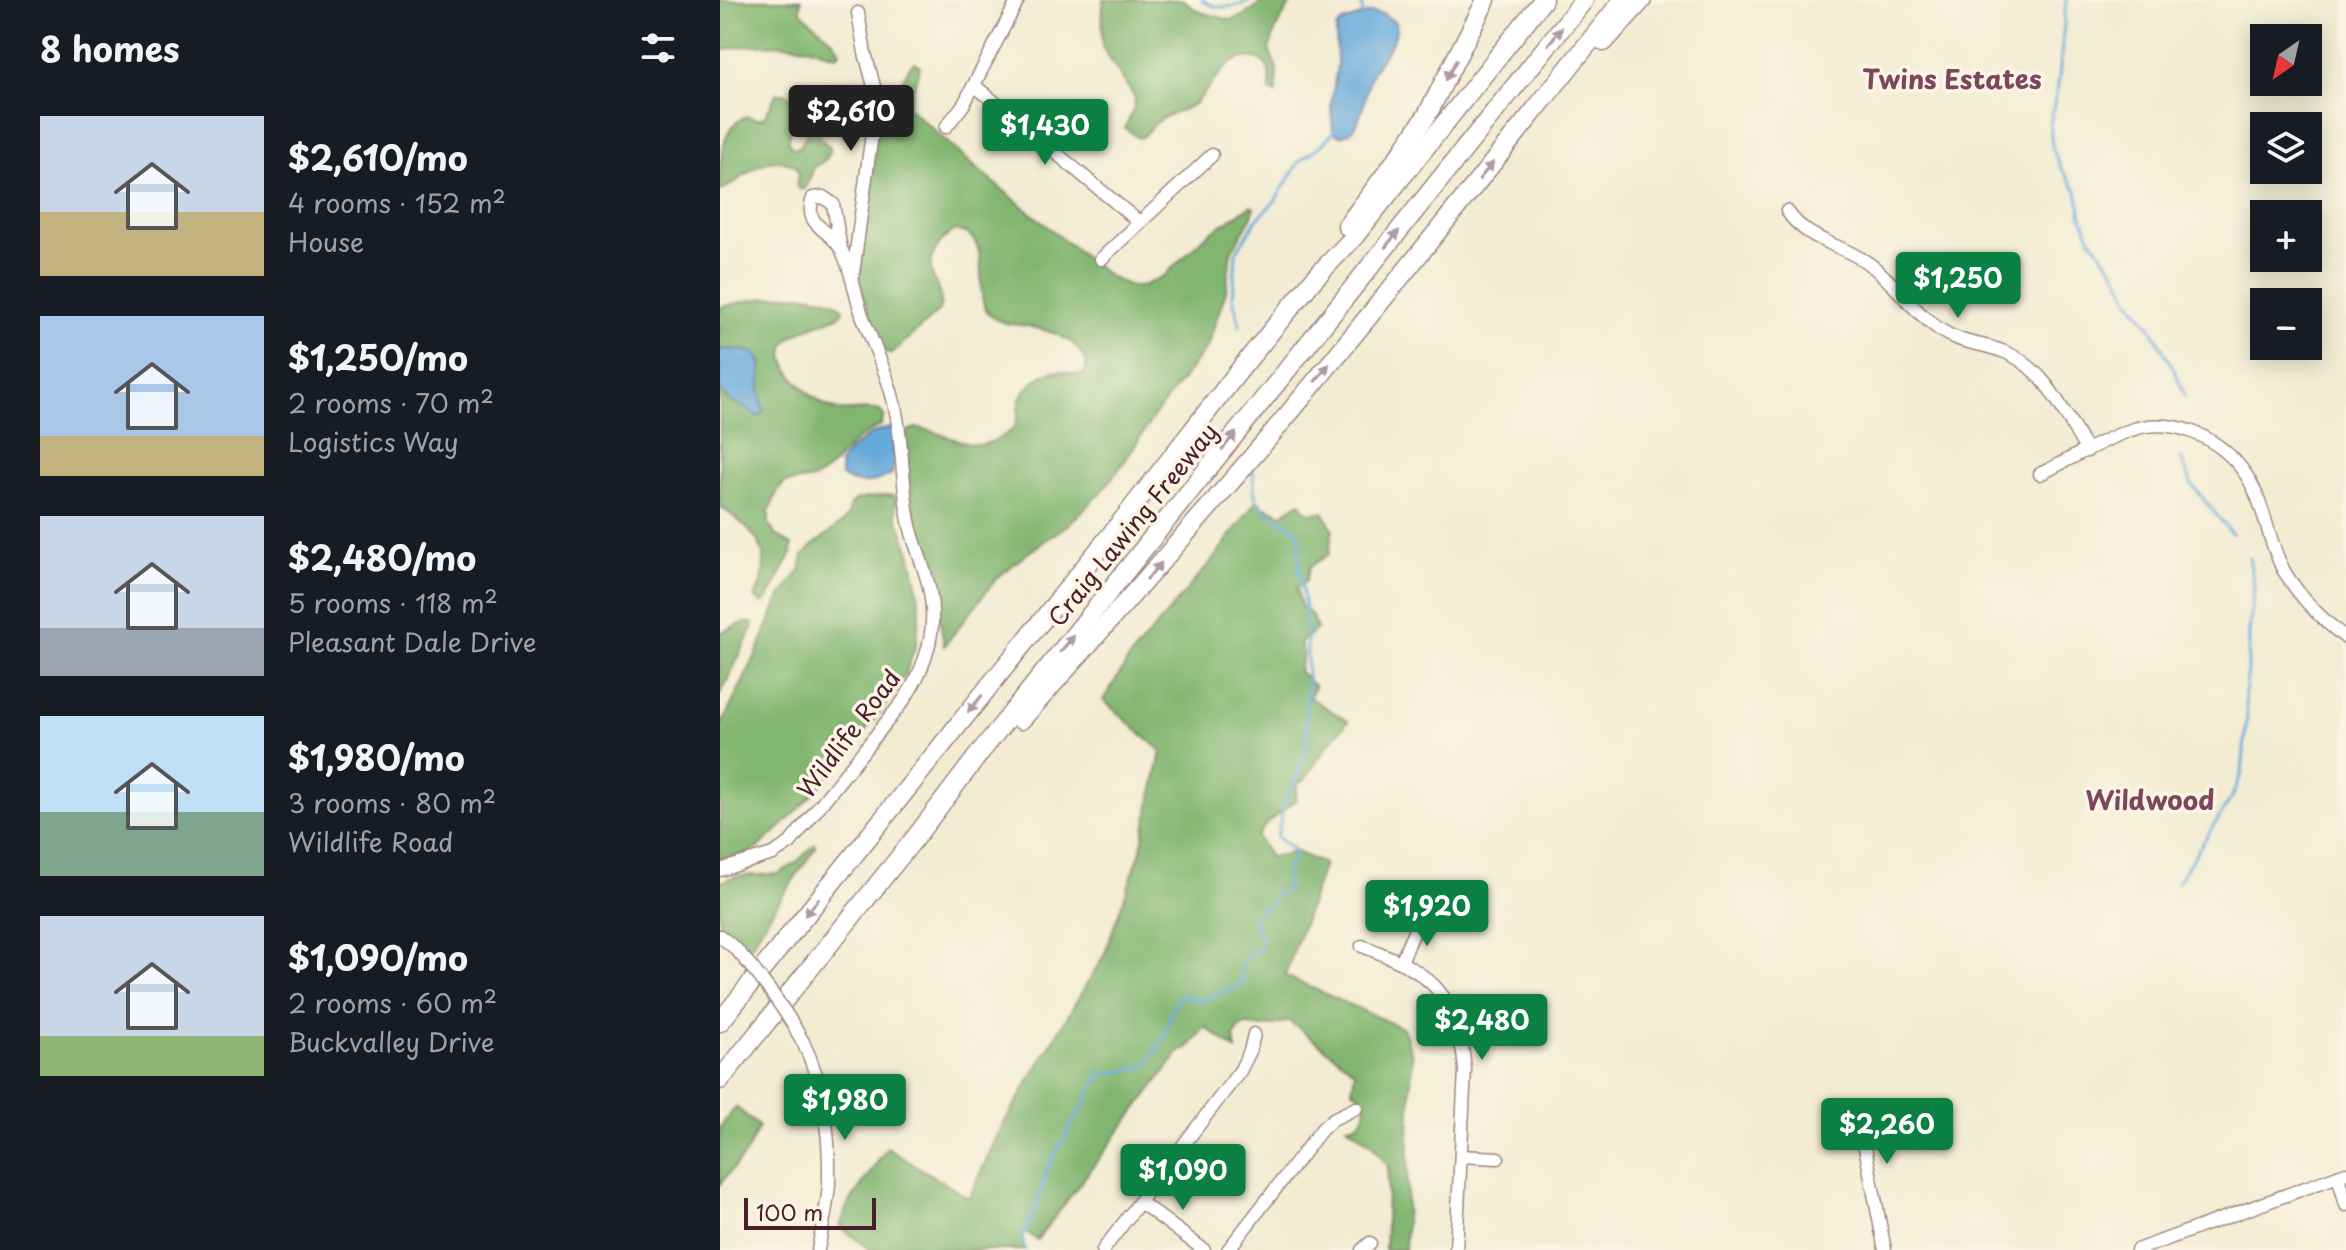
<!DOCTYPE html>
<html lang="en">
<head>
<meta charset="utf-8">
<style>
  :root { --surface:#171b24; --page:#242831; --text:#f1f3f6; --muted:#9ea1a6; --accent:#0b8043 }
  body { margin:0; font-family:"Playpen Sans",sans-serif; background:var(--page); color:var(--text); height:100vh; display:flex; flex-direction:column; font-size:30px; white-space:nowrap }
  * { box-sizing:border-box; margin:0 }
  p { font-size:26px; color:var(--muted) }
  .icon { flex:none; width:44px; height:44px; fill:none; stroke:currentColor; stroke-width:2; stroke-linecap:round; stroke-linejoin:round }
  .map { position:relative; flex:1; overflow:hidden }
  .sheet { display:flex; flex-direction:column; background:var(--surface); width:720px }
  .sheet>* { flex:none }
  .needle { width:52px; rotate:214deg }
  .controls { position:absolute; left:1530px; top:24px; display:grid; gap:16px }
  .controls a { display:grid; place-items:center; width:72px; height:72px; border-radius:0px; background:var(--surface); box-shadow:0 4px 20px #0003; font-size:40px }
  .scale { position:absolute; left:24px; bottom:20px; width:132px; box-sizing:border-box; padding-left:8px; border:4px solid #4a1f2b; border-top:0; font-size:22px; line-height:28px; white-space:nowrap; color:#4a1f2b; -webkit-text-stroke:6px #fcf5e5; paint-order:stroke }
  .price { position:absolute; translate:-50% -68px; padding:0 18px; border-radius:8px; background:var(--accent); color:#fff; font-size:26px; line-height:52px; filter:drop-shadow(0 2px 4px #0008) }
  .price::after { content:''; position:absolute; left:50%; top:48px; width:24px; height:18px; margin-left:-12px; background:inherit; clip-path:polygon(0 0,100% 0,50% 100%) }
  .price.current { background:#222; color:#fff }
  ul { padding:0; list-style:none }
  li { display:flex; align-items:center; gap:24px; height:200px; padding:0 40px }
  li span { display:grid; place-items:center; flex:none; width:224px; height:160px; border-radius:0px; color:#555 }
  li>.icon { margin-inline-start:auto }
  span .icon { width:96px; height:96px; fill:#fffc; stroke-width:1 }
  li b { font-size:34px }
  h2 { display:flex; justify-content:space-between; align-items:center; height:96px; padding:0 40px; font-size:34px }
  main { display:flex; flex:1; min-height:0 }
  .map>svg:first-child { display:block }
</style>
</head>
<body>
<main>
<section class="sheet">
<h2>8 homes<svg class="icon" aria-label="filters" viewBox="0 0 24 24"><path d="M4 7h16M4 17h16"/><circle cx="9" cy="7" r="2"/><circle cx="15" cy="17" r="2"/></svg></h2>
<ul>
<li><span style="background:linear-gradient(#c9d6e8 60%,#c2b280 0)"><svg class="icon" aria-label="home" viewBox="0 0 24 24"><path d="M3 11l9-7 9 7M6 9v11h12V9"/></svg></span><div><b>$2,610/mo</b><p>4 rooms · 152 m²</p><p>House</p></div></li>
<li><span style="background:linear-gradient(#a9c7e8 75%,#c2b280 0)"><svg class="icon" aria-label="home" viewBox="0 0 24 24"><path d="M3 11l9-7 9 7M6 9v11h12V9"/></svg></span><div><b>$1,250/mo</b><p>2 rooms · 70 m²</p><p>Logistics Way</p></div></li>
<li><span style="background:linear-gradient(#c9d6e8 70%,#9aa5b1 0)"><svg class="icon" aria-label="home" viewBox="0 0 24 24"><path d="M3 11l9-7 9 7M6 9v11h12V9"/></svg></span><div><b>$2,480/mo</b><p>5 rooms · 118 m²</p><p>Pleasant Dale Drive</p></div></li>
<li><span style="background:linear-gradient(#bfe0f5 60%,#7fa58c 0)"><svg class="icon" aria-label="home" viewBox="0 0 24 24"><path d="M3 11l9-7 9 7M6 9v11h12V9"/></svg></span><div><b>$1,980/mo</b><p>3 rooms · 80 m²</p><p>Wildlife Road</p></div></li>
<li><span style="background:linear-gradient(#c9d6e8 75%,#8fb573 0)"><svg class="icon" aria-label="home" viewBox="0 0 24 24"><path d="M3 11l9-7 9 7M6 9v11h12V9"/></svg></span><div><b>$1,090/mo</b><p>2 rooms · 60 m²</p><p>Buckvalley Drive</p></div></li>
</ul>
</section>
<div class="map">
<svg width="1626" height="1250" viewBox="0 0 1626 1250">
  <rect width="100%" height="100%" fill="#fcf5e5"/>
  <filter id="ink" filterUnits="userSpaceOnUse"><feTurbulence type="fractalNoise" baseFrequency=".0125" numOctaves="2"/><feDisplacementMap in="SourceGraphic" scale="16" xChannelSelector="R" yChannelSelector="G"/><feConvolveMatrix kernelMatrix="1 2 1 2 8 2 1 2 1" color-interpolation-filters="sRGB"/></filter>
  <filter id="wash" filterUnits="userSpaceOnUse"><feTurbulence type="fractalNoise" baseFrequency=".006" numOctaves="4" result="noise"/><feDisplacementMap in="SourceGraphic" scale="32" xChannelSelector="R" yChannelSelector="G"/><feGaussianBlur stdDeviation="1.8" result="paint"/><feColorMatrix in="noise" values="0 0 0 0 0 0 0 0 0 0 0 0 0 0 0 0 0 1.4 0 .05"/><feComposite in="paint" operator="in"/></filter>
  <g filter="url(#wash)">
    <rect width="100%" height="100%" fill="#f3ecd3"/>
    <!-- forest -->
    <g fill="#81b570" stroke="#666a4e" stroke-width="2">
      <path d="M0,0h81l-1,10c11,15 33,25 40,42l-3,4c-9,-2 -16,-6 -25,-8 -26,-6 -67,-4 -92,3z"/>
      <path d="M383,0h81l13,11 33,9 13,-4 23,-16h27l-17,28 -7,22 8,19 -1,24 -6,-2c0,-13 1,-28 -13,-32 -32,-9 -44,30 -63,45 -8,6 -19,8 -29,13 -9,4 -16,13 -23,20l-4,1 -13,-10 9,-20 1,-10 -33,-51z"/>
      <path d="M195,62l5,4 -12,41 67,60 95,78 40,32 22,10 13,-2 19,-9 44,-42 43,-28 3,2 -2,8 -21,36 -5,39 -19,56 -53,69 -29,45 -23,30 -32,32 -45,32 -28,23 -53,68 -9,-57 -21,-75 -10,-76c10,-29 57,16 84,5 9,-3 20,-8 26,-16 6,-9 3,-14 5,-24 1,-12 23,-30 35,-32 8,0 18,2 25,4l4,-1 4,-6c-6,-29 -34,-37 -61,-42 -13,-2 -25,-2 -35,-10 -20,-18 1,-63 -23,-82 -3,-2 -8,-2 -12,-4 -17,10 -32,29 -22,50 5,11 10,18 5,31l-48,43 -7,-3 -21,-56 -4,-19 2,-32 20,-133 23,-34 6,-11z"/>
      <path d="M98,92l8,1 4,10 -11,34 11,11c0,11 -8,14 -16,19l-6,17 -5,6 -5,-2 -2,-5 3,-7 -2,-9c-34,-19 -49,11 -77,24 0,-30 0,-64 27,-75l9,3 9,-2 11,-23 9,-1 10,9 -1,13 -6,27 4,5 6,1c16,-16 7,-41 20,-56z"/>
      <path d="M67,295c18,1 44,-1 56,14l-2,6c-14,6 -47,16 -55,28 -14,22 30,63 52,67 14,2 28,-3 42,1l4,5 -3,9 -25,15 -26,28 -15,11 -30,4 -7,7 -9,22v12l6,10 17,11 -1,10 -24,45 -6,3 -6,-6c23,-47 0,-64 -35,-91v-199l32,-7z"/>
      <polygon points="168,495 173,496 176,499 176,515 190,552 197,583 200,613 196,644 186,673 173,695 143,734 92,795 67,821 38,848 28,853 0,859 0,728 36,655 58,601 80,570 83,556 91,547 123,522 129,513 130,505 136,500"/>
      <path d="M537,500l6,6 19,8 18,-12 8,11 15,-1 10,17 -4,25 -19,13 -4,14 -9,7 4,18 10,8 6,15 -17,14 3,10 -4,18 16,16 -6,10 39,24 -23,28 -21,32 -7,2 -1,17 -28,22 -11,14 13,21 26,-5 28,12 -39,112 119,53 8,27 -7,194h-20l3,-84 -16,-21 -25,-19c23,-2 25,-27 5,-36l3,-19 -66,-50c-8,2 -19,6 -27,6 -16,-2 -18,-7 -28,10l2,13 -31,-23 -15,19 -11,7 -142,187 -12,-9 -3,6 3,13h-155l-30,-23 7,-21 40,-58 82,50 31,-68 104,-175 36,-102 21,-102 -58,-51 28,-44 83,-98z"/>
      <polygon points="30,622 33,624 32,629 0,696 0,633 20,624"/>
      <polygon points="95,844 96,847 53,910 29,949 26,950 0,930 0,882 16,876 58,874 76,863"/>
      <polygon points="16,1107 39,1127 26,1153 0,1184 0,1127"/>
    </g>
    <!-- water -->
    <g fill="#66aadb" stroke="#586483" stroke-width="2">
      <path d="M653,12l10,2 13,9c2,21 -16,33 -24,50 -7,17 -7,38 -17,54 -4,6 -9,8 -16,9l-6,-5 -2,-26 6,-40 -1,-37 6,-6z"/>
      <path d="M9,349c7,1 19,0 26,5 11,8 5,26 5,38 0,7 3,13 4,19l-7,6 -9,-8 -20,-9 -5,-6 -3,-6v-38z"/>
      <path d="M172,428l3,29 -3,17c-16,9 -36,14 -51,2l-1,-13c10,-16 33,-34 52,-35z"/>
    </g>
    <g fill="none" stroke-linecap="round" stroke-linejoin="round">
      <!-- stream -->
      <g stroke="#66aadb" stroke-width="3">
        <path d="M482,0c15,11 34,8 50,0"/>
        <polyline points="641,0 643,16"/>
        <polyline points="1346,0 1339,79 1330,125 1332,147 1341,168 1357,191 1362,217 1371,239 1397,274 1409,299 1429,325 1454,369 1465,396"/>
        <polyline points="520,326 513,298 516,253 536,220 555,201 579,162 605,142 615,130"/>
        <polyline points="1461,458 1472,485 1512,534"/>
        <polyline points="1457,883 1512,797 1522,773 1527,716 1525,693 1528,670 1529,632 1534,585 1529,558"/>
        <path d="M305,1250l-3,-13 13,-27 12,-41 54,-96c13,2 30,-5 45,-7l18,-29 8,-27 9,-16 19,7 43,-17c-5,-21 -2,-26 17,-35v-14l-8,-13 7,-12 12,-7 2,-8 14,-4 -1,-21 10,-18 -19,-15 7,-32 20,-47 3,-25v-112l-8,-56v-32c-12,-13 -38,-18 -44,-38 -2,-8 -1,-18 -2,-26"/>
      </g>
    </g>
  </g>
  <g filter="url(#ink)">
    <g fill="none" stroke-linecap="round" stroke-linejoin="round">
      <defs>
        <g id="minor">
          <polyline points="254,85 419,222"/>
          <polyline points="226,127 244,104 298,0"/>
          <path d="M1067,211c20,30 54,33 81,52 27,19 43,47 71,66 24,16 39,13 63,22 43,15 63,64 85,100"/>
          <polyline points="381,259 492,155"/>
          <polyline points="133,274 154,118 155,90 145,53 138,13"/>
          <path d="M1320,474c29,-14 58,-32 88,-43 47,-18 101,10 124,54 14,27 17,59 32,86 16,27 37,48 62,67"/>
          <path d="M0,870l53,-16 17,-11 114,-143c18,-27 30,-58 28,-91 -1,-31 -17,-58 -23,-88 -7,-36 -6,-73 -13,-109 -6,-33 -22,-65 -34,-97 -7,-21 -10,-44 -20,-64 -10,-22 -40,-24 -29,-53l10,-1 10,7 8,45"/>
          <polyline points="0,936 16,949"/>
          <path d="M642,946c69,26 95,46 103,123l-9,181"/>
          <polyline points="681,962 699,920"/>
          <path d="M83,1042c21,43 27,93 26,140 -1,22 -7,46 -11,68"/>
          <polyline points="1119,1106 1132,1122 1145,1147 1165,1250"/>
          <polyline points="741,1156 778,1158"/>
          <polyline points="1618,1176 1626,1205"/>
          <polyline points="420,1202 484,1250"/>
          <polyline points="383,1250 520,1071 530,1051 534,1034"/>
          <polyline points="508,1250 602,1129 613,1119 636,1108"/>
          <polyline points="642,1250 650,1243"/>
          <polyline points="1417,1250 1626,1173"/>
        </g>
        <g id="highway">
          <polyline points="884,42 922,0"/>
          <polyline points="627,226 682,152 707,115 766,0"/>
          <path d="M301,720c82,-92 164,-184 244,-278 122,-145 239,-294 358,-442"/>
          <polyline points="0,1022 405,517 522,367 594,279 634,237 823,0"/>
          <polyline points="0,1080 195,838 262,750 864,0"/>
        </g>
      </defs>
      <!-- minor casing -->
      <use href="#minor" stroke="#9e867f" stroke-width="15"/>
      <!-- highway casing -->
      <use href="#highway" stroke="#9e867f" stroke-width="21"/>
      <!-- minor -->
      <use href="#minor" stroke="#fff" stroke-width="12"/>
      <!-- highway -->
      <use href="#highway" stroke="#fff" stroke-width="18"/>
      <defs>
        <path id="minor-bridge" d="M16,949c26,29 48,58 67,93"/>
      </defs>
      <!-- minor-bridge casing -->
      <use href="#minor-bridge" stroke="#9e867f" stroke-width="15" stroke-linecap="butt"/>
      <!-- minor-bridge -->
      <use href="#minor-bridge" stroke="#fff" stroke-width="12"/>
    </g>
    <!-- one-way arrows -->
    <defs><path id="oneway-solid" d="M-6-.8H1V-3.2L6.5 0L1 3.2V.8H-6Z" transform="scale(2)"/></defs>
    <g fill="#ae9aa0">
      <use href="#oneway-solid" transform="translate(835 36) rotate(-51)"/>
      <use href="#oneway-solid" transform="translate(731 70) rotate(118)"/>
      <use href="#oneway-solid" transform="translate(766 171) rotate(-51)"/>
      <use href="#oneway-solid" transform="translate(672 239) rotate(-51)"/>
      <use href="#oneway-solid" transform="translate(602 373) rotate(-51)"/>
      <use href="#oneway-solid" transform="translate(509 441) rotate(-51)"/>
      <use href="#oneway-solid" transform="translate(434 571) rotate(-49)"/>
      <use href="#oneway-solid" transform="translate(347 644) rotate(-51)"/>
      <use href="#oneway-solid" transform="translate(255 704) rotate(129)"/>
      <use href="#oneway-solid" transform="translate(92 907) rotate(129)"/>
    </g>
  </g>
  <g text-anchor="middle" dominant-baseline="central" stroke-width="7" stroke-linejoin="round" paint-order="stroke">
    <!-- street labels -->
    <g font-size="24" fill="#4a1f2b" stroke="#fcf5e5">
      <text transform="translate(412 524) rotate(-51)">Craig Lawing Freeway</text>
      <text transform="translate(128 733) rotate(-53)">Wildlife Road</text>
    </g>
    <!-- neighbourhood labels -->
    <g font-size="26" font-weight="bold" fill="#7b475d" stroke="#fcf5e5">
      <text x="1232" y="78">Twins Estates</text>
      <text x="1430" y="799">Wildwood</text>
    </g>
  </g>
</svg>
<div class="controls">
<a><svg class="needle" viewBox="-14 -14 28 28"><path d="M0-13l5 13h-10z" fill="#e53935"/><path d="M0 13l5-13h-10z" fill="#9ea1a6"/></svg></a>
<a><svg class="icon" aria-label="layers" viewBox="0 0 24 24"><path d="M12 4l9 5-9 5-9-5zM3 14l9 5 9-5"/></svg></a>
<a>+</a>
<a>−</a>
</div>
<div class="scale">100 m</div>
<b class="price current" style="left:131px;top:153px">$2,610</b>
<b class="price" style="left:325px;top:167px">$1,430</b>
<b class="price" style="left:1238px;top:320px">$1,250</b>
<b class="price" style="left:707px;top:948px">$1,920</b>
<b class="price" style="left:762px;top:1062px">$2,480</b>
<b class="price" style="left:125px;top:1142px">$1,980</b>
<b class="price" style="left:1167px;top:1166px">$2,260</b>
<b class="price" style="left:463px;top:1212px">$1,090</b>
</div>
</main>
</body>
</html>
